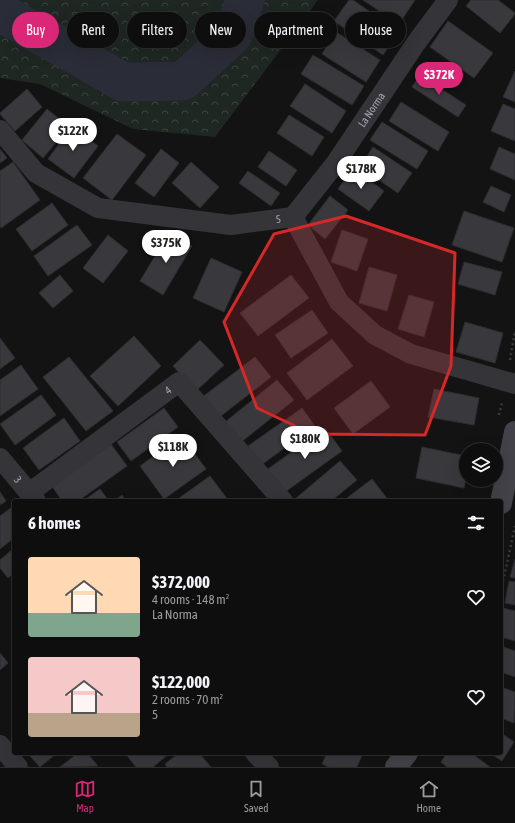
<!DOCTYPE html>
<html lang="en">
<head>
<meta charset="utf-8">
<style>
  :root { --surface:#0e0e0f; --page:#171718; --text:#f1f3f6; --muted:#9b9c9e; --line:#2e2e2f; --accent:#db2777 }
  body { margin:0; font-family:"Asap Condensed",sans-serif; background:var(--page); color:var(--text); height:100vh; display:flex; flex-direction:column; font-size:15px; white-space:nowrap }
  * { box-sizing:border-box; margin:0 }
  p { font-size:13px; color:var(--muted) }
  .icon { flex:none; width:22px; height:22px; fill:none; stroke:currentColor; stroke-width:2; stroke-linecap:round; stroke-linejoin:round }
  .map { position:relative; flex:1; overflow:hidden }
  .side { position:absolute; left:12px; top:499px; width:491px; height:256px; display:flex; flex-direction:column; background:var(--surface); border-radius:4px; box-shadow:0 4px 16px #0002,0 0 0 1px var(--line) }
  .side>* { flex:none }
  .guide { position:absolute; left:12px; top:12px; width:491px; height:36px; display:flex; gap:8px }
  .controls { position:absolute; left:459px; top:443px; display:grid; gap:8px }
  .controls a { display:grid; place-items:center; width:44px; height:44px; border-radius:50%; background:var(--surface); box-shadow:0 4px 16px #0002,0 0 0 1px var(--line); font-size:20px }
  .price { position:absolute; translate:-50% -34px; padding:0 9px; border-radius:14px; background:#fff; color:#222; font-size:13px; line-height:26px; filter:drop-shadow(0 1px 2px #0008) }
  .price::after { content:''; position:absolute; left:50%; top:24px; width:12px; height:9px; margin-left:-6px; background:inherit; clip-path:polygon(0 0,100% 0,50% 100%) }
  .price.on { background:var(--accent); color:#fff }
  ul { padding:0; list-style:none }
  li { display:flex; align-items:center; gap:12px; height:100px; padding:0 16px }
  li span { display:grid; place-items:center; flex:none; width:112px; height:80px; border-radius:4px; color:#555 }
  li>.icon { margin-inline-start:auto }
  span .icon { width:48px; height:48px; fill:#fffc; stroke-width:1 }
  li b { font-size:17px }
  h2 { display:flex; justify-content:space-between; align-items:center; height:48px; padding:0 16px; font-size:17px }
  .pill { padding:0 14px; border-radius:18px; background:var(--surface); box-shadow:0 4px 16px #0002,0 0 0 1px var(--line); font-size:14px; line-height:36px }
  .pill.on { background:var(--accent); color:#fff }
  .tabs { display:flex; justify-content:space-around; align-items:center; height:56px; border-top:1px solid var(--line); background:var(--surface); font-size:11px; color:var(--muted) }
  .tabs a { display:grid; justify-items:center; gap:2px }
  .tabs .on { color:var(--accent) }
  .map>svg:first-child { display:block }
</style>
</head>
<body>
<div class="map">
<svg width="515" height="767" viewBox="0 0 515 767">
  <defs>
    <pattern id="forest-crowns" width="20" height="18" patternUnits="userSpaceOnUse"><rect width="20" height="18" fill="#1f2723"/><path d="M2 6a3 3 0 1 1 6 0M12 15a3 3 0 1 1 6 0" fill="none" stroke="#3d4341"/></pattern>
  </defs>
  <rect width="100%" height="100%" fill="#131314"/>
  <!-- forest -->
  <polygon fill="url(#forest-crowns)" points="0,0 318,0 215,137 133,129 40,84 0,78"/>
  <g fill="none" stroke-linecap="round" stroke-linejoin="round">
    <!-- river -->
    <polyline stroke="#2a2c37" stroke-width="39" points="0,12 123,82 183,81 233,35 245,0"/>
  </g>
  <!-- building -->
  <g fill="#39383c" stroke="#2e2d30">
    <polygon points="349,0 353,0 399,32 383,55 334,21"/>
    <polygon points="363,0 415,0 399,24"/>
    <polygon points="471,0 498,0 515,13 515,14 500,33 466,6"/>
    <polygon points="448,21 493,53 474,78 430,47"/>
    <polygon points="336,32 380,60 366,82 322,54"/>
    <polygon points="313,55 364,86 352,105 301,74"/>
    <polygon points="515,71 515,102 503,97"/>
    <polygon points="420,75 466,105 458,117 412,87"/>
    <polygon points="305,84 346,111 332,133 290,106"/>
    <polygon points="27,89 42,107 15,131 0,114 0,113"/>
    <polygon points="401,102 449,132 438,151 389,121"/>
    <polygon points="503,104 515,109 515,141 491,131"/>
    <polygon points="47,109 69,127 43,158 22,140"/>
    <polygon points="289,115 324,137 312,156 277,133"/>
    <polygon points="382,122 428,151 417,169 370,140"/>
    <polygon points="72,126 98,146 74,178 48,159"/>
    <polygon points="117,134 146,155 112,200 83,178"/>
    <polygon points="373,147 412,173 398,193 360,167"/>
    <polygon points="499,147 515,154 515,180 490,169"/>
    <polygon points="0,149 7,158 0,163"/>
    <polygon points="161,149 179,163 154,197 135,183"/>
    <polygon points="269,151 297,170 286,186 258,167"/>
    <polygon points="13,162 40,200 1,228 0,226 0,171"/>
    <polygon points="191,162 219,187 200,208 172,183"/>
    <polygon points="353,168 384,191 369,211 338,189"/>
    <polygon points="248,171 280,193 271,206 239,183"/>
    <polygon points="491,186 511,195 504,212 483,202"/>
    <polygon points="330,196 348,210 325,239 308,225"/>
    <polygon points="52,203 68,225 32,251 16,229"/>
    <polygon points="464,211 514,228 502,262 452,245"/>
    <polygon points="77,225 92,245 48,276 34,256"/>
    <polygon points="342,230 368,239 357,271 331,262"/>
    <polygon points="169,233 192,246 163,295 140,281"/>
    <polygon points="108,235 128,251 103,283 83,268"/>
    <polygon points="211,258 242,272 224,312 193,298"/>
    <polygon points="464,262 502,272 495,295 458,284"/>
    <polygon points="369,267 397,275 387,311 359,303"/>
    <polygon points="60,275 73,291 53,308 39,293"/>
    <polygon points="291,275 309,298 258,336 240,313"/>
    <polygon points="409,295 434,302 424,337 398,329"/>
    <polygon points="312,310 328,333 291,358 275,335"/>
    <polygon points="465,322 503,333 495,363 456,352"/>
    <polygon points="134,336 161,366 118,406 90,376"/>
    <polygon points="0,338 15,358 0,369"/>
    <polygon points="332,339 353,366 307,400 287,373"/>
    <polygon points="200,340 224,365 196,391 173,366"/>
    <polygon points="69,357 113,411 86,431 43,377"/>
    <polygon points="255,357 271,377 217,419 201,398"/>
    <polygon points="21,365 38,389 0,416 0,380"/>
    <polygon points="277,380 294,400 240,443 224,423"/>
    <polygon points="371,381 390,407 353,434 334,408"/>
    <polygon points="434,389 479,398 474,425 428,417"/>
    <polygon points="41,395 56,415 15,445 0,424"/>
    <polygon points="164,408 178,427 131,461 117,442"/>
    <polygon points="302,408 315,426 261,465 248,446"/>
    <polygon points="64,418 80,441 39,470 23,448"/>
    <polygon points="325,428 342,451 285,492 268,469"/>
    <polygon points="182,436 206,469 164,499 140,466"/>
    <polygon points="111,444 127,466 78,501 62,501 52,486"/>
    <polygon points="422,447 466,456 466,477 464,488 416,478"/>
    <polygon points="340,461 357,480 331,501 297,501 295,499"/>
    <polygon points="210,476 228,500 175,501"/>
    <polygon points="372,479 389,501 343,501"/>
    <polygon points="100,489 109,501 83,501"/>
    <polygon points="0,492 6,501 0,505"/>
    <polygon points="122,495 126,501 114,501"/>
    <polygon points="12,507 14,509 14,538 0,549 0,516"/>
    <polygon points="14,548 14,573 8,578 0,568 0,560"/>
    <polygon points="515,559 515,578 510,577"/>
    <polygon points="509,581 515,582 515,605 505,603"/>
    <polygon points="503,608 515,611 515,641 501,637 501,616"/>
    <polygon points="501,646 515,651 515,677 501,672"/>
    <polygon points="0,653 8,663 0,670"/>
    <polygon points="501,687 515,692 514,723 501,718"/>
    <polygon points="501,733 514,742 502,761 490,753 501,753"/>
    <polygon points="29,753 57,753 40,767 28,754"/>
    <polygon points="78,753 87,753 98,766 60,767"/>
    <polygon points="125,753 170,753 153,767 136,767"/>
    <polygon points="179,753 199,753 211,767 167,767 165,764"/>
    <polygon points="327,753 363,753 357,767 329,767 322,764"/>
    <polygon points="447,753 471,753 490,767 447,767 441,762"/>
  </g>
  <g fill="none" stroke-linecap="round" stroke-linejoin="round">
    <!-- path -->
    <g stroke="#3b3a40" stroke-width="2.5" stroke-dasharray="2 3" stroke-linecap="butt">
      <polyline points="510,360 515,331"/>
      <polyline points="499,415 502,403"/>
      <polyline points="501,591 515,526"/>
    </g>
    <!-- street -->
    <g stroke="#353439" stroke-width="20">
      <path id="s1" d="M0,130l36,43 62,35 133,17 62,-8"/>
      <polyline points="293,217 339,302 375,335 411,354 515,384"/>
      <path id="s2" d="M293,217l42,-53 81,-121 32,-43"/>
      <path id="s3" d="M0,458l36,43"/>
      <path id="s4" d="M29,493l150,-111 104,119"/>
      <polyline points="0,745 18,767"/>
      <polyline points="255,753 269,767"/>
    </g>
    <!-- secondary -->
    <g stroke="#434249" stroke-width="22">
      <polyline points="501,503 515,432"/>
      <polyline points="396,767 407,753"/>
    </g>
  </g>
  <!-- marked area -->
  <path fill="#d62828" fill-opacity="0.2" stroke="#d62828" stroke-width="3" stroke-linejoin="round" d="M346,216l109,37 -4,113 -26,69 -113,-1 -55,-26 -33,-86 50,-88z"/>
  <g text-anchor="middle" dominant-baseline="central" stroke-width="3.5" stroke-linejoin="round" paint-order="stroke">
    <!-- street labels -->
    <g font-size="11" fill="#a7a5b4" stroke="#0e0e0f">
      <text stroke="none"><textPath href="#s2" startOffset="133">La Norma</textPath></text>
      <text stroke="none"><textPath href="#s1" startOffset="309">5</textPath></text>
      <text stroke="none"><textPath href="#s4" startOffset="173">4</textPath></text>
      <text stroke="none"><textPath href="#s3" startOffset="28">3</textPath></text>
    </g>
  </g>
</svg>
<div class="controls">
<a><svg class="icon" aria-label="layers" viewBox="0 0 24 24"><path d="M12 4l9 5-9 5-9-5zM3 14l9 5 9-5"/></svg></a>
</div>
<b class="price on" style="left:439px;top:96px">$372K</b>
<b class="price" style="left:73px;top:152px">$122K</b>
<b class="price" style="left:361px;top:190px">$178K</b>
<b class="price" style="left:166px;top:264px">$375K</b>
<b class="price" style="left:305px;top:460px">$180K</b>
<b class="price" style="left:173px;top:468px">$118K</b>
<div class="guide">
<a class="pill on">Buy</a>
<a class="pill">Rent</a>
<a class="pill">Filters</a>
<a class="pill">New</a>
<a class="pill">Apartment</a>
<a class="pill">House</a>
</div>
<section class="side">
<h2>6 homes<svg class="icon" aria-label="filters" viewBox="0 0 24 24"><path d="M4 7h16M4 17h16"/><circle cx="9" cy="7" r="2"/><circle cx="15" cy="17" r="2"/></svg></h2>
<ul>
<li><span style="background:linear-gradient(#ffd9b3 70%,#7fa58c 0)"><svg class="icon" aria-label="home" viewBox="0 0 24 24"><path d="M3 11l9-7 9 7M6 9v11h12V9"/></svg></span><div><b>$372,000</b><p>4 rooms · 148 m²</p><p>La Norma</p></div><svg class="icon" aria-label="heart" viewBox="0 0 24 24"><path d="M12 20l-8-8c-3-5 5-10 8-4 3-6 11-1 8 4z"/></svg></li>
<li><span style="background:linear-gradient(#f6c9c9 70%,#b9a48a 0)"><svg class="icon" aria-label="home" viewBox="0 0 24 24"><path d="M3 11l9-7 9 7M6 9v11h12V9"/></svg></span><div><b>$122,000</b><p>2 rooms · 70 m²</p><p>5</p></div><svg class="icon" aria-label="heart" viewBox="0 0 24 24"><path d="M12 20l-8-8c-3-5 5-10 8-4 3-6 11-1 8 4z"/></svg></li>
</ul>
</section>
</div>
<nav class="tabs">
<a class="on"><svg class="icon" aria-label="map" viewBox="0 0 24 24"><path d="M3 6l6-2 6 2 6-2v14l-6 2-6-2-6 2zM9 4v14M15 6v14"/></svg>Map</a>
<a><svg class="icon" aria-label="saved" viewBox="0 0 24 24"><path d="M7 4h10v16l-5-4-5 4z"/></svg>Saved</a>
<a><svg class="icon" aria-label="home" viewBox="0 0 24 24"><path d="M3 11l9-7 9 7M6 9v11h12V9"/></svg>Home</a>
</nav>
</body>
</html>
